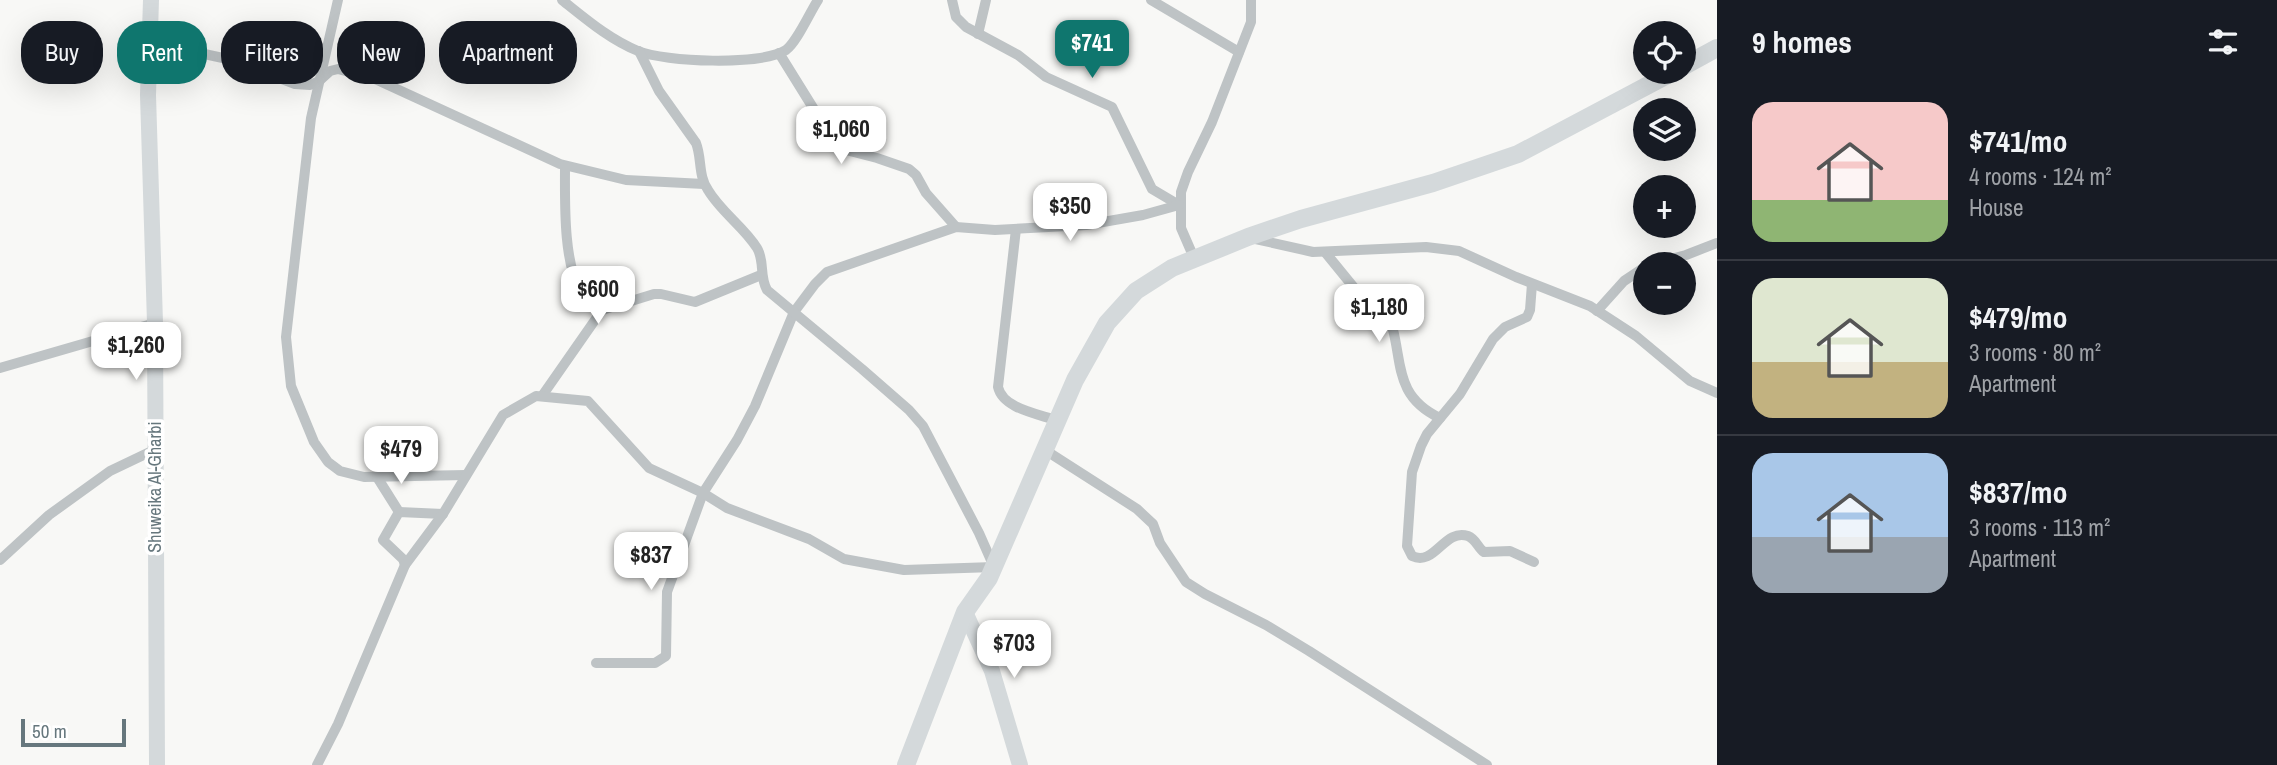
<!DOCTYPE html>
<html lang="en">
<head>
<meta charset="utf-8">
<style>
  :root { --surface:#171b24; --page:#242831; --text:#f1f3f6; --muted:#9ea1a6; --line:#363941; --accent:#0f766e }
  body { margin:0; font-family:"Archivo Narrow",sans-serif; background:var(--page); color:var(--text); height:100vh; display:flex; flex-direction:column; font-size:26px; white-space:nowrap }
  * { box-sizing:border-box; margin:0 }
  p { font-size:23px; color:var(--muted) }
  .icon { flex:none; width:38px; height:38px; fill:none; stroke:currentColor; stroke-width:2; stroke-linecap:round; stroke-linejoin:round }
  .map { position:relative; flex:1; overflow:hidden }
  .side { display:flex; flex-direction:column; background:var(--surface); width:560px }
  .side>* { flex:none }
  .hud { position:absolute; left:21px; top:21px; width:665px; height:63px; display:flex; gap:14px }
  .controls { position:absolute; left:1633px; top:21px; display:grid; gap:14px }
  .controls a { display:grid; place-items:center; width:63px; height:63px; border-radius:50%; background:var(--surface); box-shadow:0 7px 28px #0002; font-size:35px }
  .scale { position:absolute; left:21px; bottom:18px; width:105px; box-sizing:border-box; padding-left:7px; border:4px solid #66777d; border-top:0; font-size:19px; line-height:24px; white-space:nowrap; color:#66777d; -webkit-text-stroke:5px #fff; paint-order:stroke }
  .price { position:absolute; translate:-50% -60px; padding:0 16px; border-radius:14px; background:#fff; color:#222; font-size:23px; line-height:46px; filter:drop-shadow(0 2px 4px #0008) }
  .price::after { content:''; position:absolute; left:50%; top:42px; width:21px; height:16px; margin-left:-10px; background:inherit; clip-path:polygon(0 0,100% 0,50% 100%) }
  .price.current { background:var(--accent); color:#fff }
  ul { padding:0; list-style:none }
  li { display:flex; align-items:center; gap:21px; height:175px; padding:0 35px }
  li+li { border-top:2px solid var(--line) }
  li span { display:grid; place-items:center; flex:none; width:196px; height:140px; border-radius:21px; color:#555 }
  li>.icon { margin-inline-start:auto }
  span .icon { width:84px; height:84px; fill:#fffc; stroke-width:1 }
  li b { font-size:30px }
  h2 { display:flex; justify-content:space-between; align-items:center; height:84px; padding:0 35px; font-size:30px }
  .pill { padding:0 24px; border-radius:28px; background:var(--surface); box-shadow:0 7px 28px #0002; font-size:24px; line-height:63px }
  .pill.current { background:var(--accent); color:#fff }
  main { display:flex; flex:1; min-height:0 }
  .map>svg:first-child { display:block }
</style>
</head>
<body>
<main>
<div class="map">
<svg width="1717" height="765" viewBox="0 0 1717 765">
  <rect width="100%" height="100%" fill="#f8f8f6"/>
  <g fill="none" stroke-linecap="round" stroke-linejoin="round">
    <!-- street -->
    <g stroke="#bec3c5" stroke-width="10">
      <polyline points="338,0 311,118 286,337 291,386 314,442 328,462 340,471 364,477 466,475"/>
      <path d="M562,0c24,19 47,39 76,51 27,11 123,15 148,-1 11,-8 24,-38 32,-50"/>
      <polyline points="952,0 956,17 966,27 1018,55 1046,77 1112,107 1152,189 1179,205"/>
      <polyline points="1151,0 1239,52"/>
      <polyline points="978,34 986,0"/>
      <polyline points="149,42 232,60 295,84 310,85 319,81 330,71 338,69 375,79 560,164 626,180 704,184"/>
      <polyline points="779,53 838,148 877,158 909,169 916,175 926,193 956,227"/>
      <path d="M565,166c0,34 -2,97 16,126 5,7 14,12 21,18l52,-16h7l34,8 66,-27"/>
      <path d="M1016,229l-18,158c5,22 41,27 60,34"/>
      <polyline points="1251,238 1313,252 1426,247 1459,251 1516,277 1590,306 1636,336 1690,381 1717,393"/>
      <path d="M1325,252l35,43 23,10c25,43 2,87 57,113"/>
      <polyline points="1194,258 1181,228 1181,192 1188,172 1212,122 1251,22 1251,0"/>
      <polyline points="1652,264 1686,255 1717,243"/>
      <path d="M1532,284l-2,26 -3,7 -22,10 -12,12 -33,55 -33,40 -6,12 -9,26 -5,74 5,10c23,11 32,-28 56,-20 8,3 10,12 16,16l26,-1 24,11"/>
      <polyline points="1597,311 1624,281 1645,267"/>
      <polyline points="0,368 155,323"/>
      <polyline points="542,396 602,310"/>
      <polyline points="1045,450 1137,509 1153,524 1160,543 1186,582 1205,594 1266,625 1309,651 1487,765"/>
      <polyline points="377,477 399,512"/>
      <polyline points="0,560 49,515 110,471 154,450"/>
      <polyline points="405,565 403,559 383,540 399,512 443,514"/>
      <polyline points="596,663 655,663 666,656 667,592 703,493 737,440 755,406 794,312 815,284 827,272 956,227 995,230 1086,225 1143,215 1179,205"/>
      <path d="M317,765l21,-41 67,-159 38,-51 60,-99 33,-19 52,5 61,67 54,25 24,15 82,31 35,20 60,11 90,-3 -15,-34 -56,-107 -14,-16 -47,-41 -95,-79c-8,-14 -2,-29 -10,-42 -13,-21 -36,-36 -49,-58 -10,-14 -6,-32 -12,-47l-37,-52 -20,-40"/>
    </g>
    <!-- secondary -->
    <g stroke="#d4d9db" stroke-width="16">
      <polyline points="151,0 148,95 155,323 157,765"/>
      <polyline points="965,612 992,671 1020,765"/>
    </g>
    <!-- primary -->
    <g stroke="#d4d9db" stroke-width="18">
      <polyline points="1684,66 1717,48"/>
      <polyline points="906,765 965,612 989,578 1075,380 1107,323 1136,291 1172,268 1248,237 1301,219 1433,183 1518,154 1673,72"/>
    </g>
  </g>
  <g text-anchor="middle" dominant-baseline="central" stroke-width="7" stroke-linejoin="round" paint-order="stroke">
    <!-- street labels -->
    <g font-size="18" fill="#66777d" stroke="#fff">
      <text transform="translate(154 487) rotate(-90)">Shuweika Al-Gharbi</text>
    </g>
  </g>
</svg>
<div class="controls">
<a><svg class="icon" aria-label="locate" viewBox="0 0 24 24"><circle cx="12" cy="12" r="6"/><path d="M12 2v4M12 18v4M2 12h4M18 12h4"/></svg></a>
<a><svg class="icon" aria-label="layers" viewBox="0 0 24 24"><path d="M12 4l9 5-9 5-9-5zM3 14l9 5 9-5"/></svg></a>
<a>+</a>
<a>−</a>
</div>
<div class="scale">50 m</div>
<b class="price current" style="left:1092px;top:80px">$741</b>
<b class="price" style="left:841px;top:166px">$1,060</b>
<b class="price" style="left:1070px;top:243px">$350</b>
<b class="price" style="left:598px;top:326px">$600</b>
<b class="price" style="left:1379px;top:344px">$1,180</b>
<b class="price" style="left:136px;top:382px">$1,260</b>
<b class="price" style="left:401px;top:486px">$479</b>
<b class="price" style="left:651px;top:592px">$837</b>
<b class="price" style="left:1014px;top:680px">$703</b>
<div class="hud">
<a class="pill">Buy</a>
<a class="pill current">Rent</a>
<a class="pill">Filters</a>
<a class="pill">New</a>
<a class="pill">Apartment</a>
</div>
</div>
<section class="side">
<h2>9 homes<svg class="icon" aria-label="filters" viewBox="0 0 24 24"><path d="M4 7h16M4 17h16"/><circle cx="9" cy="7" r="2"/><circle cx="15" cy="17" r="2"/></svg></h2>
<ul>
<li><span style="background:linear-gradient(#f6c9c9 70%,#8fb573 0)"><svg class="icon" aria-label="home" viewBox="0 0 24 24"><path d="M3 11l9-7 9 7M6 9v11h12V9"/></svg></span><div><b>$741/mo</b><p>4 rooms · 124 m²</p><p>House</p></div></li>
<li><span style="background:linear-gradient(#dfe7d0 60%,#c2b280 0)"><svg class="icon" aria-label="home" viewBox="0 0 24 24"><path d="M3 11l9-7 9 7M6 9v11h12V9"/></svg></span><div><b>$479/mo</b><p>3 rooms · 80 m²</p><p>Apartment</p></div></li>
<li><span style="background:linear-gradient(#a9c7e8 60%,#9aa5b1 0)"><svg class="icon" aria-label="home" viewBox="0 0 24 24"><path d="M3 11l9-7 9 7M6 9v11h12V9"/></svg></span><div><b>$837/mo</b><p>3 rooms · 113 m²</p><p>Apartment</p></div></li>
</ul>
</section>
</main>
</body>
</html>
